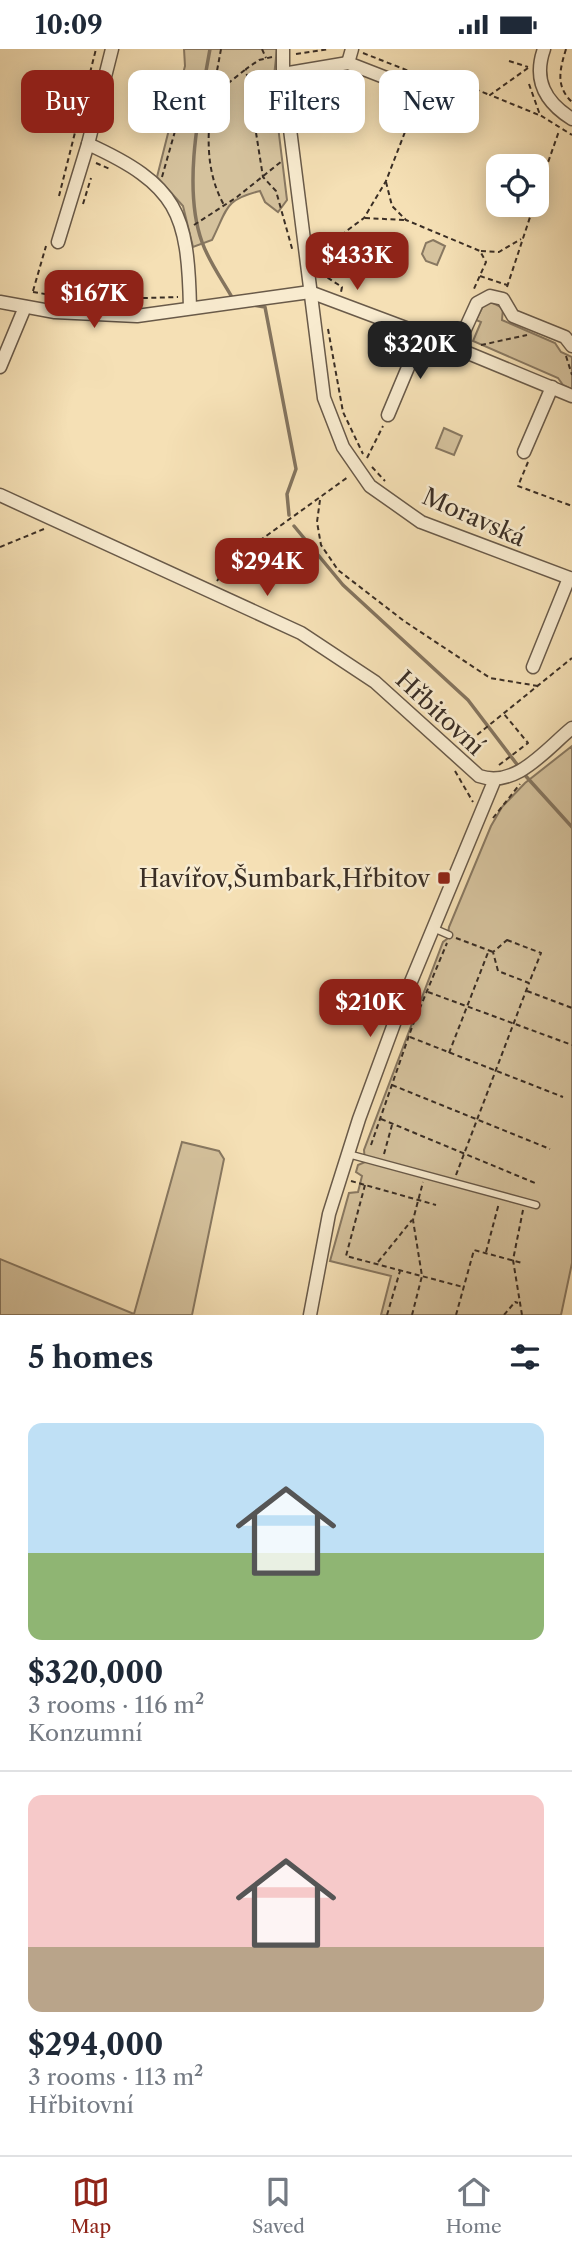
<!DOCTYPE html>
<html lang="en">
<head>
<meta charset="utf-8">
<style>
  :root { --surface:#fff; --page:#f6f6f7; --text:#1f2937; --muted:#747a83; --line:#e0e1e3; --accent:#8f2418 }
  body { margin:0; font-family:"Libre Caslon Text",serif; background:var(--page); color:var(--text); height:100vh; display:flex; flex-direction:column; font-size:26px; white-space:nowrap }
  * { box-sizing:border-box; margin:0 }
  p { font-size:23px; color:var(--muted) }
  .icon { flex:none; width:38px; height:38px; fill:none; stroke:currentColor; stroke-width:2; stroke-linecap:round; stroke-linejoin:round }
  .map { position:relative; height:1266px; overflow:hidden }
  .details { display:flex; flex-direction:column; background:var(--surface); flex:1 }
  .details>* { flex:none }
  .guide { position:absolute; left:21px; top:21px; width:530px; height:63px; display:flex; gap:14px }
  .fabs { position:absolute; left:486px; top:105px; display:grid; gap:14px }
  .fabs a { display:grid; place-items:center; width:63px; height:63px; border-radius:14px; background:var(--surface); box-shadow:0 4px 18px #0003; font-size:35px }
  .price { position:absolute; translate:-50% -60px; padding:0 16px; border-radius:14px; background:var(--accent); color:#fff; font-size:23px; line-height:46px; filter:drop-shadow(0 2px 4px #0008) }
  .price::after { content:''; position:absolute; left:50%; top:42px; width:21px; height:16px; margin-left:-10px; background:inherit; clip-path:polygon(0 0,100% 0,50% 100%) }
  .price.current { background:#222; color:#fff }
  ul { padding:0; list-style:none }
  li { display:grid; align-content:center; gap:14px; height:371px; padding:0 28px }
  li+li { border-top:2px solid var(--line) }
  li span { display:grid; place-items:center; height:217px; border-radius:14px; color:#555 }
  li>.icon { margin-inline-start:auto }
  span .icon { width:126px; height:126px; fill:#fffc; stroke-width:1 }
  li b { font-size:30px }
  h2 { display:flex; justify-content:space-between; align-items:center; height:84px; padding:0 28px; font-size:30px }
  .chip { padding:0 24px; border-radius:14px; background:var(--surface); box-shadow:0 4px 18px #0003; font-size:24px; line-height:63px }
  .chip.current { background:var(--accent); color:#fff }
  .status { display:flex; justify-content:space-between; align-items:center; height:49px; padding:0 35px; background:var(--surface); direction:ltr }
  .status svg { height:19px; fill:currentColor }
  .tabs { display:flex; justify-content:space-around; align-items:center; height:98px; border-top:2px solid var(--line); background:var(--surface); font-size:19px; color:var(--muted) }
  .tabs a { display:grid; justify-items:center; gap:4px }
  .tabs .current { color:var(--accent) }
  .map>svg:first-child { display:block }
</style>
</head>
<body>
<div class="status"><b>10:09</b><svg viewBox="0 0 49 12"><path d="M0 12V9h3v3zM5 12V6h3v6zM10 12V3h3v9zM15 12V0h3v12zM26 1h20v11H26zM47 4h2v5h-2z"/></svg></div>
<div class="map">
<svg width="572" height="1266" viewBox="0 0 572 1266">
  <rect width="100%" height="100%" fill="#f5e0b5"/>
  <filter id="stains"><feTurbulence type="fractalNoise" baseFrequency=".00286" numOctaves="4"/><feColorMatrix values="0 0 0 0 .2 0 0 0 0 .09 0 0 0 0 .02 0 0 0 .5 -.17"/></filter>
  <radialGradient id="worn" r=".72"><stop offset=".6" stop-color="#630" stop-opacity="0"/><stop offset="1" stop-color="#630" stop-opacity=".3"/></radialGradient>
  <!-- green -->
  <g fill="#d5c29d" stroke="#887861" stroke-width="2">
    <path d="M184,0h93l-4,36 14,115 -9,12 -13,-10 -5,-11c-36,9 -32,17 -48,49l-19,7 -10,-41 -26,-29 28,-111z"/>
    <polygon points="433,191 445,197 437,216 426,212 422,205 426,194"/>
    <polygon points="489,252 503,259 502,271 555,294 561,303 572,308 572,340 563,336 558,329 473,292 481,273 476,271 483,257"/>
    <polygon points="444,379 462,387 454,406 436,399"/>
    <polygon points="572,697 572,1214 561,1266 381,1266 391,1227 330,1212 349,1144 358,1143 362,1127 356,1123 358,1116 365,1113 364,1101 443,893 447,890 449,878 491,777 502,758 525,734"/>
    <polygon points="182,1093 219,1102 224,1110 192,1266 0,1266 0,1210 134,1265"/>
  </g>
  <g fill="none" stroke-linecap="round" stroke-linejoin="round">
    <!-- stream -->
    <g stroke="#84745e" stroke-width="3.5">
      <path d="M210,0c-10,57 -28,138 -8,193 7,20 21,39 31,57"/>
      <polyline points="253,256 265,258 296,420 287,445 289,466"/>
      <polyline points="294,477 343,536 468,651 519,718"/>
      <polyline points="523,724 572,778"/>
    </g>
    <defs>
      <g id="lane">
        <polyline points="433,879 449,886"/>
        <polyline points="348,1105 536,1156"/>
      </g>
      <g id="street">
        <polyline points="283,0 283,25 324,349 343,398 370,437 421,473 572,530"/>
        <path d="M544,0c-11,31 1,53 28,70"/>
        <polyline points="348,14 352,0"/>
        <polyline points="283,25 348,14 443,51"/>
        <path d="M88,95c90,41 100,69 102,164"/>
        <polyline points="58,193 88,95 112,0"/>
        <polyline points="0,253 55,263 137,267 310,243 422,285 572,347"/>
        <polyline points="456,300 477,254 490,247 503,250 513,267 565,288 572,297"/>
        <polyline points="0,318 25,258"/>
        <polyline points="388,366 422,285"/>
        <polyline points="524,403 552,338"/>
        <path d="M0,446l301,138 74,49 104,94c37,13 67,-27 93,-48"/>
        <polyline points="533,618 569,529"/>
        <polyline points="310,1266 329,1165 359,1070 398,964 495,730"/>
      </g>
    </defs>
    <!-- lane casing -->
    <use href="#lane" stroke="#695a49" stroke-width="9"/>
    <!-- street casing -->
    <use href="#street" stroke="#695a49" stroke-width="15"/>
    <!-- path -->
    <g stroke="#3a2e25" stroke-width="2" stroke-dasharray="5 3.5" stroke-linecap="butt">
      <path d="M221,0c-9,51 -24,108 3,156"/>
      <polyline points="262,0 266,9"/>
      <path d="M566,0c-6,20 -11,37 6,53"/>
      <polyline points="363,4 442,35 456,33 490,46"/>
      <polyline points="296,5 329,0"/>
      <polyline points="272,8 259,11 246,20 263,128 276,142 293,203"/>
      <polyline points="509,12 528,18"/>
      <polyline points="528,19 490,46 539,66"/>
      <polyline points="529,35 540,66 572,86"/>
      <polyline points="460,49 465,37"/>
      <polyline points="303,77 327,29"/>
      <polyline points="96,114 110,120"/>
      <polyline points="162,128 183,54 197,45 216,44 246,20"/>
      <polyline points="386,133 392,157 406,171 480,202 486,213 473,242"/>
      <polyline points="537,145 559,82"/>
      <polyline points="59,147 96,0"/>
      <polyline points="83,155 91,129"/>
      <polyline points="365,169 404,171"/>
      <polyline points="194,176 237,148 282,112"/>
      <polyline points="481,202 499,203 521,190"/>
      <polyline points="320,213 345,183 364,169 386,132 417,52"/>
      <polyline points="320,214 325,227 342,238 341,243"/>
      <polyline points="480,227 507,236"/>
      <polyline points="507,238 534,156"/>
      <polyline points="33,242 46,197"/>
      <polyline points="33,243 82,251 178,248"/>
      <polyline points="328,280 343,363 363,405"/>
      <polyline points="481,296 527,286"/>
      <polyline points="566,307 572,326"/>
      <polyline points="367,409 383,377"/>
      <polyline points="528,413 518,437 572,457"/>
      <polyline points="372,418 385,432"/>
      <polyline points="320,451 317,473 321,496 338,521 404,572 490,629 538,637"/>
      <polyline points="0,498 44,480"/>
      <polyline points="217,532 230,513 348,428"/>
      <polyline points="467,699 472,690 572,609"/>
      <polyline points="499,716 528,694 504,665"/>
      <polyline points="455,722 473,753"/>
      <polyline points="493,769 520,735"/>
      <polyline points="456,889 493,903"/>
      <polygon points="507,891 541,904 529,934 498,922 493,903"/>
      <polyline points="527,942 572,959"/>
      <polyline points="428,943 572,996"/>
      <polyline points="410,988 563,1048"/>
      <polyline points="449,1004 489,901"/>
      <polyline points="392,1036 550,1100"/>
      <polyline points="381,1070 535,1134"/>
      <polyline points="371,1096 412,978 447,894"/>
      <polyline points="384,1105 392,1076"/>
      <polyline points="456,1126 529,934"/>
      <polyline points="351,1132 436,1156"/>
      <polyline points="365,1136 346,1207 463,1238"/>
      <polyline points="486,1203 499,1154"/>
      <polyline points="378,1213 412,1171"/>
      <polyline points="387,1266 400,1222"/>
      <polyline points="412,1266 422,1227 413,1171 423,1133"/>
      <polyline points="456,1266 474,1201 522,1214"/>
      <polyline points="504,1266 515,1253 518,1254"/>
      <polyline points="522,1266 513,1211 523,1161"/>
    </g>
    <!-- lane -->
    <use href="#lane" stroke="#f8ebcf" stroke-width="6"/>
    <!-- street -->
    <use href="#street" stroke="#f8ebcf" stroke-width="12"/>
  </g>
  <!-- markers -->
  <rect fill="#8f2418" stroke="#f8ebcf" stroke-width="2.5" x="437" y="822" width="14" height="14" rx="3.5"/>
  <g text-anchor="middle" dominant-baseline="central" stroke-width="5" stroke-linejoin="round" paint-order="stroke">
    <!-- street labels -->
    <g font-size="24" fill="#3a2e25" stroke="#f8ebcf">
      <text transform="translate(474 468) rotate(24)">Moravská</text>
      <text transform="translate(440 664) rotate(43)">Hřbitovní</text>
    </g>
    <!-- poi labels -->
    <g font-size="24" fill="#3a2e25" stroke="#f8ebcf" text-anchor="end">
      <text x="430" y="829">Havířov,Šumbark,Hřbitov</text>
    </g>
  </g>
  <rect width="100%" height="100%" filter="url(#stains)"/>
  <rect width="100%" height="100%" fill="url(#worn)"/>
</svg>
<div class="fabs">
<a><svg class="icon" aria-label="locate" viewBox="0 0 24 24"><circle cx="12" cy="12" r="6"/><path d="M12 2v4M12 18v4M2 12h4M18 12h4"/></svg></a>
</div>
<b class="price" style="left:357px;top:243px">$433K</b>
<b class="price" style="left:94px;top:281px">$167K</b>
<b class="price current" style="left:420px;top:332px">$320K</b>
<b class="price" style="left:267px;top:549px">$294K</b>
<b class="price" style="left:370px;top:990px">$210K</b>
<div class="guide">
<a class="chip current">Buy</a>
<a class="chip">Rent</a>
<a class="chip">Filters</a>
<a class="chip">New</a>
</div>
</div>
<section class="details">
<h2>5 homes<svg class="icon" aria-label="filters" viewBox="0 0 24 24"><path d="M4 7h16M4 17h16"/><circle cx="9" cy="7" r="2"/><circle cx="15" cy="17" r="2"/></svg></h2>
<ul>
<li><span style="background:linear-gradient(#bfe0f5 60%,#8fb573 0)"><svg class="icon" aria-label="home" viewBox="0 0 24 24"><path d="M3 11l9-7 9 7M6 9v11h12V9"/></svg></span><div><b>$320,000</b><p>3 rooms · 116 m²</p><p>Konzumní</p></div></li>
<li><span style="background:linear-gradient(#f6c9c9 70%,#b9a48a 0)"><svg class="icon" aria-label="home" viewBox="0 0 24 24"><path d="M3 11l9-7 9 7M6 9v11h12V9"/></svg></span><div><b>$294,000</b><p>3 rooms · 113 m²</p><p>Hřbitovní</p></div></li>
</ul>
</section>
<nav class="tabs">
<a class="current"><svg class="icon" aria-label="map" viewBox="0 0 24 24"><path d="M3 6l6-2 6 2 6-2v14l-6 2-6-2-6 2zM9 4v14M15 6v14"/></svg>Map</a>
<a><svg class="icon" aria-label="saved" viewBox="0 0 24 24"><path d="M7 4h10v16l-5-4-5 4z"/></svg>Saved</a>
<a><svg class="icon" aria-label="home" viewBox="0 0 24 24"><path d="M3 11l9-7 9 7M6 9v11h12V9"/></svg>Home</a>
</nav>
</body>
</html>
